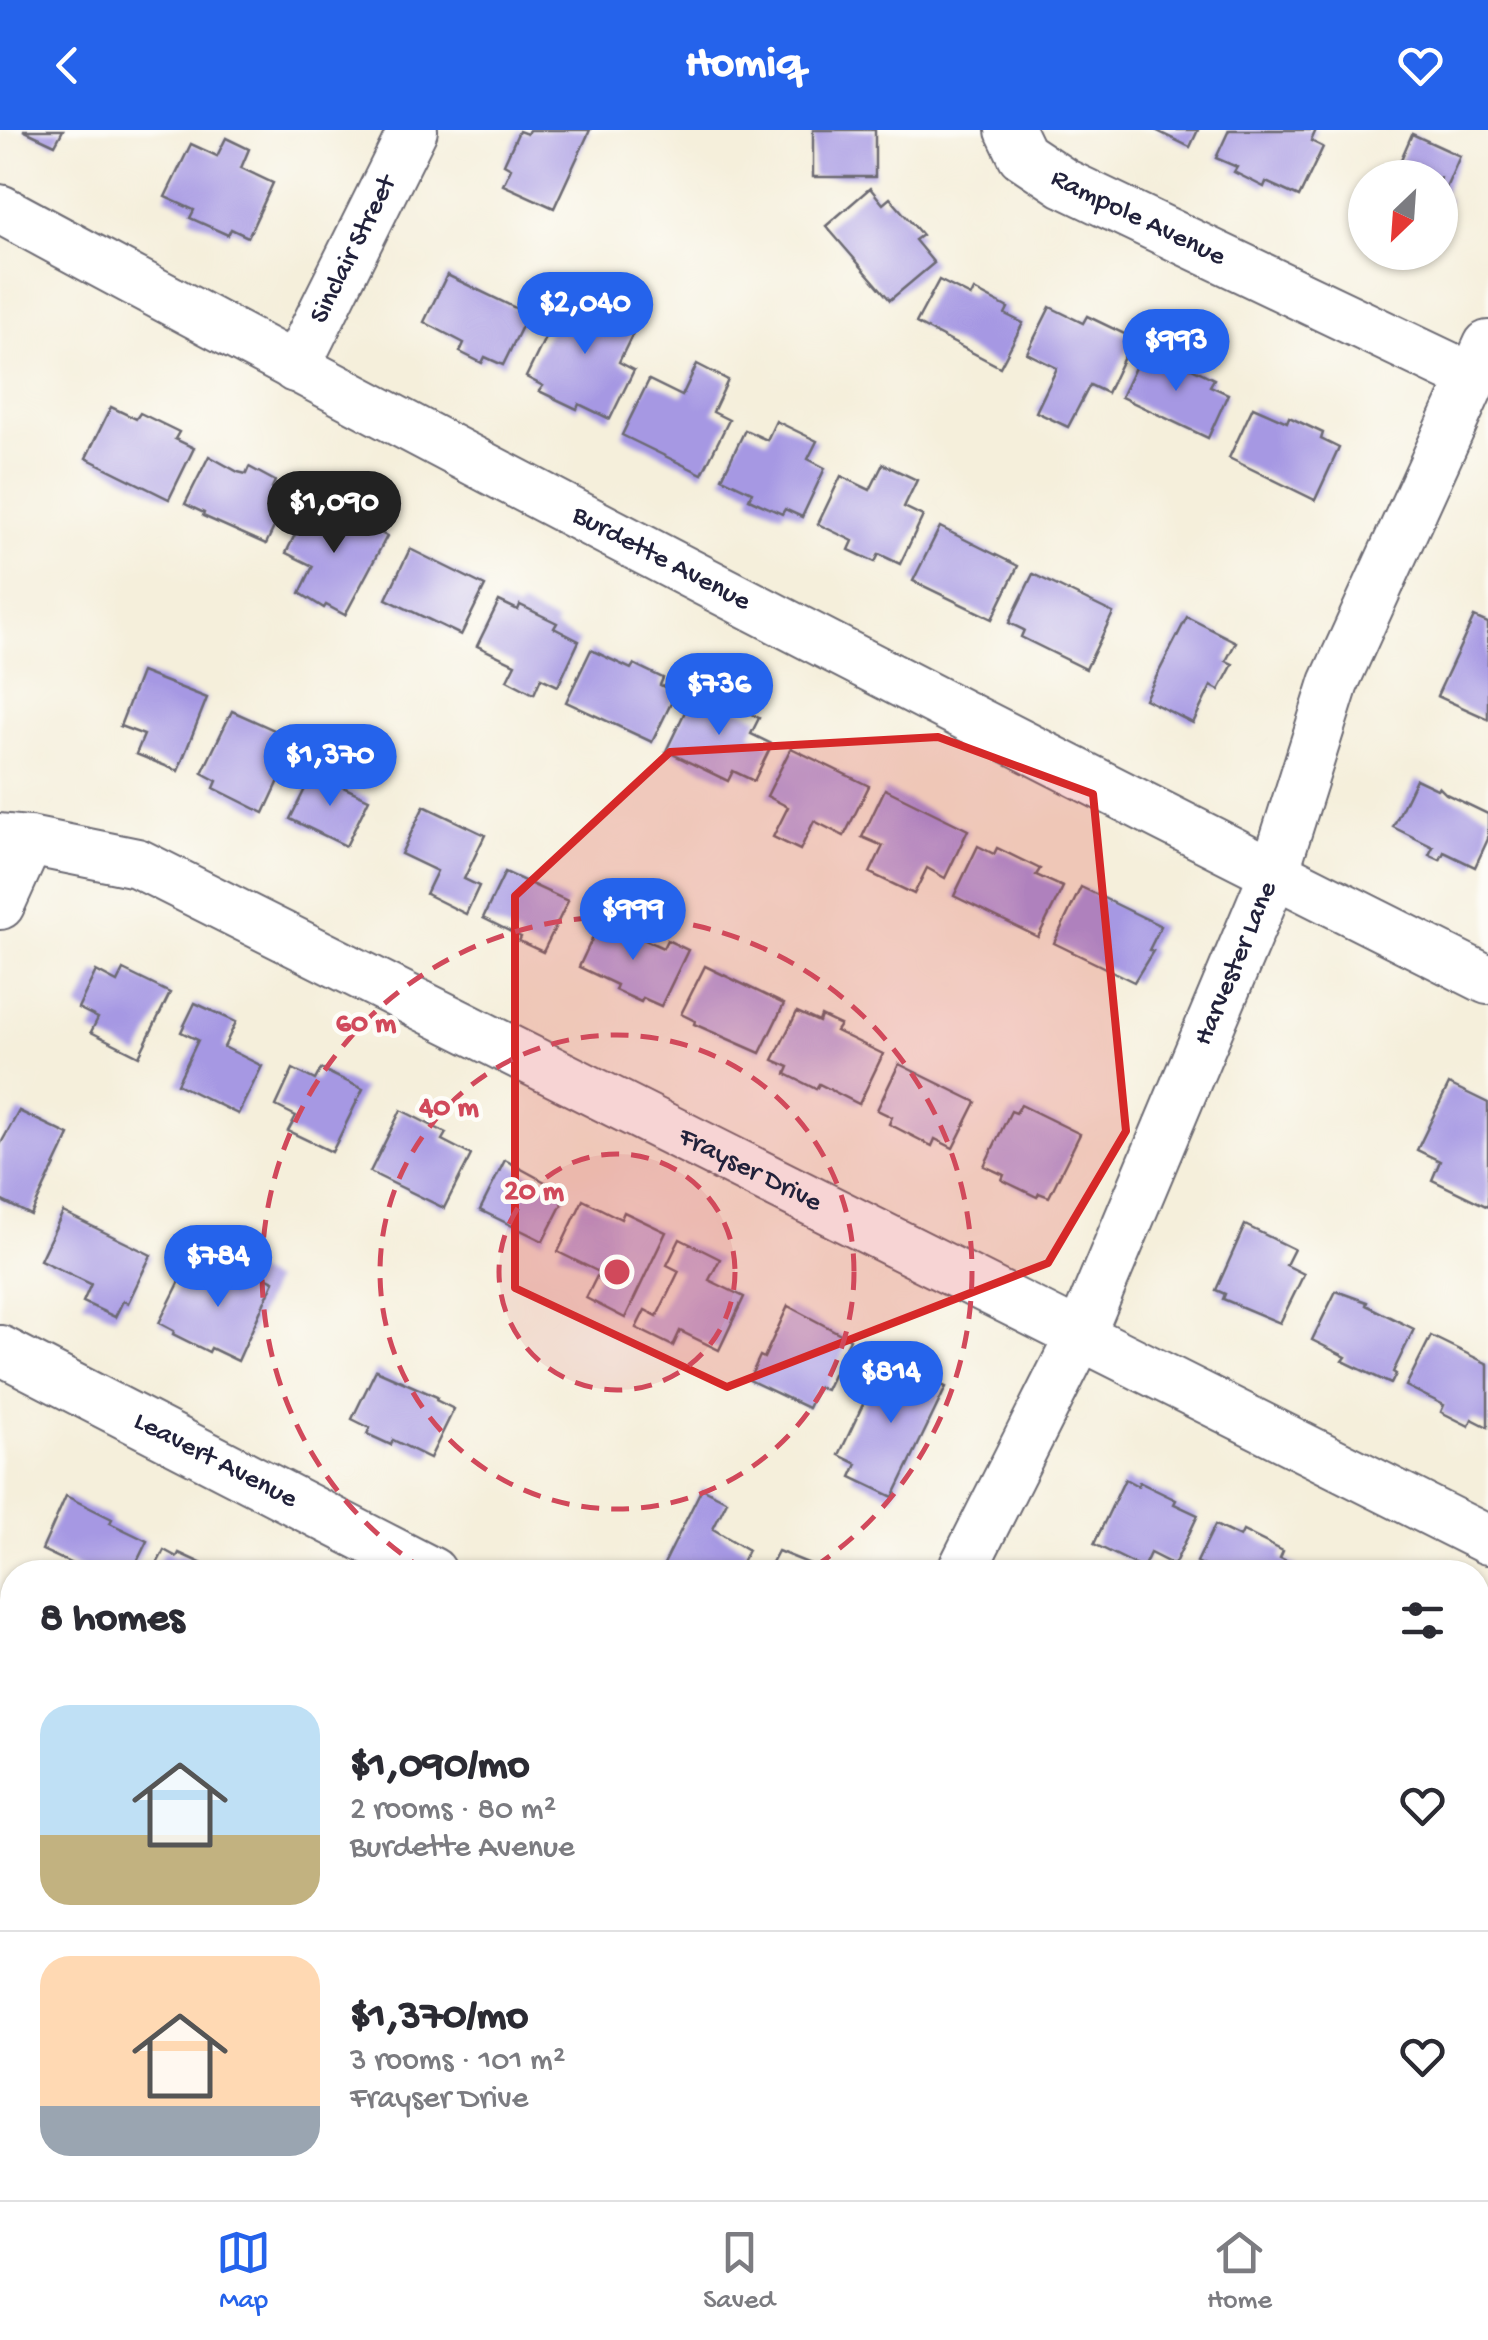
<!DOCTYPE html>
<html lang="en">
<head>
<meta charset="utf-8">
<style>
  :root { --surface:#fff; --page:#f7f7f7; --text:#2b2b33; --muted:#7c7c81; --line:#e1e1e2; --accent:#2563eb }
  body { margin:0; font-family:"Gochi Hand",sans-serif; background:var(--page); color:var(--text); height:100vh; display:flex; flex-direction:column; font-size:38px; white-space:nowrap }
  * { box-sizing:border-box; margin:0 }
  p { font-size:32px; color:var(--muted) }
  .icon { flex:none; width:55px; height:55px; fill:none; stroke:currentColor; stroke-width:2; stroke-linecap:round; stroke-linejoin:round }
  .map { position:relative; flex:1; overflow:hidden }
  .sheet { position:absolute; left:0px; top:1430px; width:1490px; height:640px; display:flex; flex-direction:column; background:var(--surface); border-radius:40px 40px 0 0; box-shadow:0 2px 8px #0004 }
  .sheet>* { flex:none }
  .needle { width:65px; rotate:205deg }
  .controls { position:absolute; left:1348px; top:30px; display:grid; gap:20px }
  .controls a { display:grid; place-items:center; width:110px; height:110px; border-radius:50%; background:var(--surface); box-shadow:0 2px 8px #0004; font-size:50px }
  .price { position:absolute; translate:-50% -85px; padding:0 22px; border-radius:35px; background:var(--accent); color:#fff; font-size:32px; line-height:65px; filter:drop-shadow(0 2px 5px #0008) }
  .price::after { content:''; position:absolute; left:50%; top:60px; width:30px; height:22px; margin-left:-15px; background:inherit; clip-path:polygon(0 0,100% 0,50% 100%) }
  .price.on { background:#222; color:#fff }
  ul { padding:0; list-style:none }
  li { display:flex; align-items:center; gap:30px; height:250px; padding:0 40px }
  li+li { border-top:2px solid var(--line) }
  li span { display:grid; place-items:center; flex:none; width:280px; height:200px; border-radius:30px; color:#555 }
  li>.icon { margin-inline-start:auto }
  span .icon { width:120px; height:120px; fill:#fffc; stroke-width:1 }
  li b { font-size:42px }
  h2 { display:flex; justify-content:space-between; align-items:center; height:120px; padding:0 40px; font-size:42px }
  header { display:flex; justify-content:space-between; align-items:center; height:130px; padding:0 40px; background:var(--accent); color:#fff; font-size:45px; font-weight:800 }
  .tab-bar { display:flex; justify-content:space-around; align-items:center; height:140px; border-top:2px solid var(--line); background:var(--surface); font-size:28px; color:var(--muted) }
  .tab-bar a { display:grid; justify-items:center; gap:5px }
  .tab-bar .on { color:var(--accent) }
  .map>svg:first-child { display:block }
</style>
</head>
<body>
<header><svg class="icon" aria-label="back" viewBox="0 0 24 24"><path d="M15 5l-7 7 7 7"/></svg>Homiq<svg class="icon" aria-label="heart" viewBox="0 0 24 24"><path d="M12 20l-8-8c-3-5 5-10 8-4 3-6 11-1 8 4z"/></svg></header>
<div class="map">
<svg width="1488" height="2070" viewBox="0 0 1488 2070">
  <rect width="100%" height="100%" fill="#fdfcf7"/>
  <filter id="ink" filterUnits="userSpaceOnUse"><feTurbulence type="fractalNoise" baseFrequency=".01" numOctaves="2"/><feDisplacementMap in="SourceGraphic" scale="20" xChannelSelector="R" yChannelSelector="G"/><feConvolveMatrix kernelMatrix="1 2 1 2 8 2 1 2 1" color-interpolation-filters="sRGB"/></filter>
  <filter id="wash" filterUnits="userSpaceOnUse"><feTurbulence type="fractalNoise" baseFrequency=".0048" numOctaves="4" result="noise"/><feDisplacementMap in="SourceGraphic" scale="40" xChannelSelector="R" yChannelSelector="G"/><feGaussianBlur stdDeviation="2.25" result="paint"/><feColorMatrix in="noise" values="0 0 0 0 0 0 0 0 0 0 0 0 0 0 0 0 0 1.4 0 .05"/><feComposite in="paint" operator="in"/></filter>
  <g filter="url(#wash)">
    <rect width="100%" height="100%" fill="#f5efdb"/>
    <g id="blocks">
      <!-- building -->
      <g fill="#a698e3">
        <polygon points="23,0 63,0 55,15"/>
        <polygon points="529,0 590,0 554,78 503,55 511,38 504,34 519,1 527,4"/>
        <rect x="813" y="0" width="62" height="47"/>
        <polygon points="1155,0 1198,0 1190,17"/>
        <polygon points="1229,0 1316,0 1311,11 1323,17 1299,67 1266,52 1264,57 1234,42 1237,37 1216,28"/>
        <polygon points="1412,4 1460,26 1443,65 1450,69 1440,91 1440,48 1393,48"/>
        <polygon points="226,8 249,19 241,38 273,53 248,107 231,99 228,105 190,88 194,80 165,67 191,14 217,26"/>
        <polygon points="870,58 883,74 890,68 922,105 915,110 934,133 890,170 826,96"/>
        <polygon points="447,145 528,184 503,235 485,227 482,233 460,222 464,213 424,192"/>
        <polygon points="939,150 971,166 974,160 1008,178 1005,184 1023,193 1000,237 916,193"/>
        <polygon points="565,167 595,182 603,167 631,181 624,196 634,201 619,232 634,240 610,289 579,274 577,279 539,261 543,256 526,247"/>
        <polygon points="1050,177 1083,193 1087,186 1133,208 1107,263 1090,255 1068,297 1036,282 1057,238 1027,223"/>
        <polygon points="1142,223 1170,236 1173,229 1214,249 1210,256 1228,264 1208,308 1121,267"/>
        <polygon points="697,234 728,250 713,282 729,290 702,344 622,305 649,250 682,266"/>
        <polygon points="111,277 136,289 140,283 179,302 175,309 194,318 169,369 86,328"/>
        <polygon points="1253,277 1287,292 1289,287 1323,303 1321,309 1339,318 1315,370 1229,328"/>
        <polygon points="776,291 817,311 808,329 825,338 802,387 785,379 782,384 749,369 752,362 722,348 745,300 767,310"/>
        <polygon points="209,326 238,342 246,344 249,337 275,351 272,358 289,366 266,414 203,386 204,383 185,374"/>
        <polygon points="883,334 917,350 904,377 923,386 900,434 879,424 875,432 849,420 853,411 818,394 841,346 870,360"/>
        <polygon points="312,370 387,406 345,485 326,475 324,478 300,463 313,436 286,423"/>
        <polygon points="940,397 1018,436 992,489 913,451"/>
        <polygon points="410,419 485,456 461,505 386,469"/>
        <polygon points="1033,444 1113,483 1086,539 1021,507 1024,500 1009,493"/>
        <polygon points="499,471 518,480 520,475 557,493 554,498 579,511 558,556 541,548 534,564 507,550 515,534 477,516"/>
        <polygon points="1187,487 1236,512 1226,531 1233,534 1219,560 1211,556 1193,593 1145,569"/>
        <polygon points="1474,487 1488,493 1488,589 1437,566"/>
        <polygon points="591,520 631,539 634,534 663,548 660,555 676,563 652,612 566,572"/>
        <polygon points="141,542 207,568 178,641 136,624 144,605 120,596"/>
        <polygon points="697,557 759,588 751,604 772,614 754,651 733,641 728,651 666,621"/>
        <polygon points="232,581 281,603 272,622 277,625 271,636 283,642 264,683 214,658 217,651 202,643"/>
        <polygon points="791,618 869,656 844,706 814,691 800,720 773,707 788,677 767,666"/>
        <polygon points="313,643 369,669 346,716 290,689"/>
        <polygon points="1416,649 1437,659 1439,657 1446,664 1488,684 1488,709 1475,737 1444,722 1440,730 1429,725 1433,717 1393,697"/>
        <polygon points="885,659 968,700 945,748 927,738 914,764 870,743 883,716 862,707"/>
        <polygon points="424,676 485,705 464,749 479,756 466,784 426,764 437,741 401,724"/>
        <polygon points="978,716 994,724 997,718 1040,739 1036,745 1063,757 1038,807 954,766"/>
        <polygon points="505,742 568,771 543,822 519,811 521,807 483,788"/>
        <polygon points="1081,757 1161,796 1149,820 1153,821 1134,852 1054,813"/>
        <polygon points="601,790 663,818 667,810 688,820 661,876 643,868 641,872 615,860 617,855 579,837"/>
        <polygon points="705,836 784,874 760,923 694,894 695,891 681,884"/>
        <polygon points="123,840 170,863 139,926 91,902 98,888 78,878 96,841 117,852"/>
        <polygon points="195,873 236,892 224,917 262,936 238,984 177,954 198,910 181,902"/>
        <polygon points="797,882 819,892 821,886 840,895 836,901 883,924 859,974 819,954 816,959 786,944 789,937 773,930"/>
        <polygon points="899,934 976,972 953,1018 935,1009 932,1016 889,994 892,987 877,980"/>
        <polygon points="293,939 315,950 321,939 363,959 332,1022 288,1001 296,986 276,976"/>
        <polygon points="1449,954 1488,973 1488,1077 1432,1050 1440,1031 1417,1020"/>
        <polygon points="1021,975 1080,1004 1049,1067 1039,1063 1037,1067 1002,1050 1004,1045 984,1036 1011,981 1016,983"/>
        <polygon points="401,980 446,1003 442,1010 471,1025 444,1078 370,1042"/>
        <polygon points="19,981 69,1005 31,1085 0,1070 0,1015"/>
        <polygon points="505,1030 567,1064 543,1111 480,1080"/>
        <polygon points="583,1070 621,1089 624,1082 666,1102 625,1188 586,1168 599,1142 558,1122"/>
        <polygon points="63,1082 151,1125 128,1173 123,1171 115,1187 83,1172 91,1154 40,1130"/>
        <polygon points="1245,1095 1294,1119 1286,1135 1304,1144 1280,1193 1223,1169 1225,1164 1216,1160"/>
        <polygon points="680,1109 720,1129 709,1150 744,1167 719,1220 680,1201 673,1216 636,1198 645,1180 657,1186 679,1141 667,1135"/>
        <polygon points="227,1129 274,1151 238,1231 211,1218 209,1222 173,1204 174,1201 159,1193 184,1143 213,1158"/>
        <polygon points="1336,1161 1367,1172 1366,1175 1414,1199 1393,1242 1396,1244 1391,1254 1343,1231 1346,1227 1312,1210"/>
        <polygon points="788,1176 850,1209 826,1260 818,1257 808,1278 749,1250 760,1226 764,1228"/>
        <polygon points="1431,1206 1488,1234 1488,1297 1472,1289 1469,1296 1441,1282 1444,1275 1406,1256"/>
        <polygon points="885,1228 946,1257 893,1367 851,1347 857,1334 839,1325"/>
        <polygon points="376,1240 437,1267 436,1270 454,1279 430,1328 393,1310 391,1315 367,1304 370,1298 352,1289"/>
        <polygon points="1125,1349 1138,1356 1139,1352 1176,1370 1174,1374 1198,1385 1174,1435 1150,1423 1143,1438 1094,1414"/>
        <polygon points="702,1358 727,1371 713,1399 748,1420 737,1442 660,1442"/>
        <polygon points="66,1366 112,1389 110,1393 147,1411 132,1442 89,1442 42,1420"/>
        <polygon points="1215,1395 1240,1407 1243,1401 1283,1421 1280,1428 1297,1436 1294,1442 1217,1442 1197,1432"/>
        <polygon points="164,1420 177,1427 179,1423 220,1442 153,1442"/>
        <polygon points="778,1421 820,1438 818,1442 767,1442"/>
        <polygon points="0,1595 12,1601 12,1661 3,1657 0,1664"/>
        <polygon points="1488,1822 1488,1861 1478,1856 1478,1844"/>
        <polygon points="129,2058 185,2058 179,2070 125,2070"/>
        <polygon points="223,2058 305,2058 299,2070 217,2070"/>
        <polygon points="789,2058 862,2058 856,2070 821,2070"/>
        <polygon points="1311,2058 1345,2058 1339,2070 1321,2063 1320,2066 1309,2061"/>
        <polygon points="1373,2058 1442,2058 1439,2064 1453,2070 1367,2070"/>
      </g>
    </g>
  </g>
  <g filter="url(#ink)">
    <use href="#blocks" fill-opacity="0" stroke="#6c6a73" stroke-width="2.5"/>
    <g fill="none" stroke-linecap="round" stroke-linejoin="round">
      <defs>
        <g id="minor">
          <path id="s1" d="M1010,0l12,25 42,28 409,195"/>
          <path id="s2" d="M0,79c491,265 988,521 1488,771"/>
          <path id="s3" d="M295,238l118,-238"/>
          <path id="s4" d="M0,708l29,3 108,22 1351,677"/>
          <polyline points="0,775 29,711"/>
          <path id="s5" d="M0,1220l432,222"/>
          <path id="s6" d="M961,1442l119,-236 194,-463 60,-190 154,-338"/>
          <polyline points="0,1783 12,1790"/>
          <polyline points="1478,1968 1488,1973"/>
          <polyline points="539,2058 564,2070"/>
          <polyline points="646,2070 652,2058"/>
        </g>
      </defs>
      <!-- minor casing -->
      <use href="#minor" stroke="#6c6a73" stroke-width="52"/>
      <!-- minor -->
      <use href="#minor" stroke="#fff" stroke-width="48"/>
    </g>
  </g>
  <!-- marked area -->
  <path fill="#d62828" fill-opacity="0.2" stroke="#d62828" stroke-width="8" stroke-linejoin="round" d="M938,607l155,57 33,337 -78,132 -321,124 -212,-99v-392l155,-144z"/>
  <!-- distance rings -->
  <circle cx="617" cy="1142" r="118" fill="#d1495b" fill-opacity=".12"/>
  <g fill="none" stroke="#d1495b" stroke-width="5" stroke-dasharray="18 12">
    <circle cx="617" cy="1142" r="118"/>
    <circle cx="617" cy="1142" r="237"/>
    <path d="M426 1441A355 355 0 1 1 808 1441"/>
  </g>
  <g text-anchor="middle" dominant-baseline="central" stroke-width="9" stroke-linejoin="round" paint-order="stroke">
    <!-- street labels -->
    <g font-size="28" fill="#22223b" stroke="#fdfcf7">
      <text stroke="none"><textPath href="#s1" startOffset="160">Rampole Avenue</textPath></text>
      <text stroke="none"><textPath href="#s3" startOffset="132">Sinclair Street</textPath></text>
      <text stroke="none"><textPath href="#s2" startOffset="748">Burdette Avenue</textPath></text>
      <text stroke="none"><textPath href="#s6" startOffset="668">Harvester Lane</textPath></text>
      <text stroke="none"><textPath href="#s4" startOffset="825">Frayser Drive</textPath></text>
      <text stroke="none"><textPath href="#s5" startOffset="242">Leavert Avenue</textPath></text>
    </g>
  </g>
  <circle cx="617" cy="1142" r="15" fill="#d1495b" stroke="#fdfcf7" stroke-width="5"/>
  <g font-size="30" text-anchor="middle" font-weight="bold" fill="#d1495b" stroke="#fdfcf7" stroke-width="9" stroke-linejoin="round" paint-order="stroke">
    <text x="366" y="901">60 m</text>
    <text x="449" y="985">40 m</text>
    <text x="534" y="1069">20 m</text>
  </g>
</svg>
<div class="controls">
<a><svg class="needle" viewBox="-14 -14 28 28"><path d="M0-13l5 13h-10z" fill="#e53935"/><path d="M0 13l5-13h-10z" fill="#7c7c81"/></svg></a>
</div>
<b class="price" style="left:585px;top:227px">$2,040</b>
<b class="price" style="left:1176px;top:264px">$993</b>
<b class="price on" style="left:334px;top:426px">$1,090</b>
<b class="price" style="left:719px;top:608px">$736</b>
<b class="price" style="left:330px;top:679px">$1,370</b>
<b class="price" style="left:633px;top:833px">$999</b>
<b class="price" style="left:218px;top:1180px">$784</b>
<b class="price" style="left:891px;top:1296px">$814</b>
<section class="sheet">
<h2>8 homes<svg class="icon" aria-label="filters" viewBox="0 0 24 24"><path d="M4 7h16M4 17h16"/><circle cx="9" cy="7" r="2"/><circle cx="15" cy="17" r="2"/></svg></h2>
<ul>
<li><span style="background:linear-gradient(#bfe0f5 65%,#c2b280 0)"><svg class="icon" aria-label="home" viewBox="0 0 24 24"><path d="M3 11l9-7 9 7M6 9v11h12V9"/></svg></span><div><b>$1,090/mo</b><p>2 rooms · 80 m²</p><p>Burdette Avenue</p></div><svg class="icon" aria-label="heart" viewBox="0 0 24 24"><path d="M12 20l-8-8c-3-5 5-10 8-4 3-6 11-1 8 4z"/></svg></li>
<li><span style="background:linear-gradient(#ffd9b3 75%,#9aa5b1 0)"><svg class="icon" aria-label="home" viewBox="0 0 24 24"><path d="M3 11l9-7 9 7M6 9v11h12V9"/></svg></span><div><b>$1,370/mo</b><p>3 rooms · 101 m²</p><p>Frayser Drive</p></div><svg class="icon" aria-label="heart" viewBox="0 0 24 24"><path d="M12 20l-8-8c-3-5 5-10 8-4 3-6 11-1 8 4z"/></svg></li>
</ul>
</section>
</div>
<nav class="tab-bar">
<a class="on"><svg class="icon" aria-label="map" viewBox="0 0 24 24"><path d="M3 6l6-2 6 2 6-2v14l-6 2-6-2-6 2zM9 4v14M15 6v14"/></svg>Map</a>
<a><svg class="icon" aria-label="saved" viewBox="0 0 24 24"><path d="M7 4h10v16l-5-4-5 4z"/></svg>Saved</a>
<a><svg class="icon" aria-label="home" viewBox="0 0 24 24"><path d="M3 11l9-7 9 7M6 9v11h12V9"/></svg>Home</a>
</nav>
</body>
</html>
